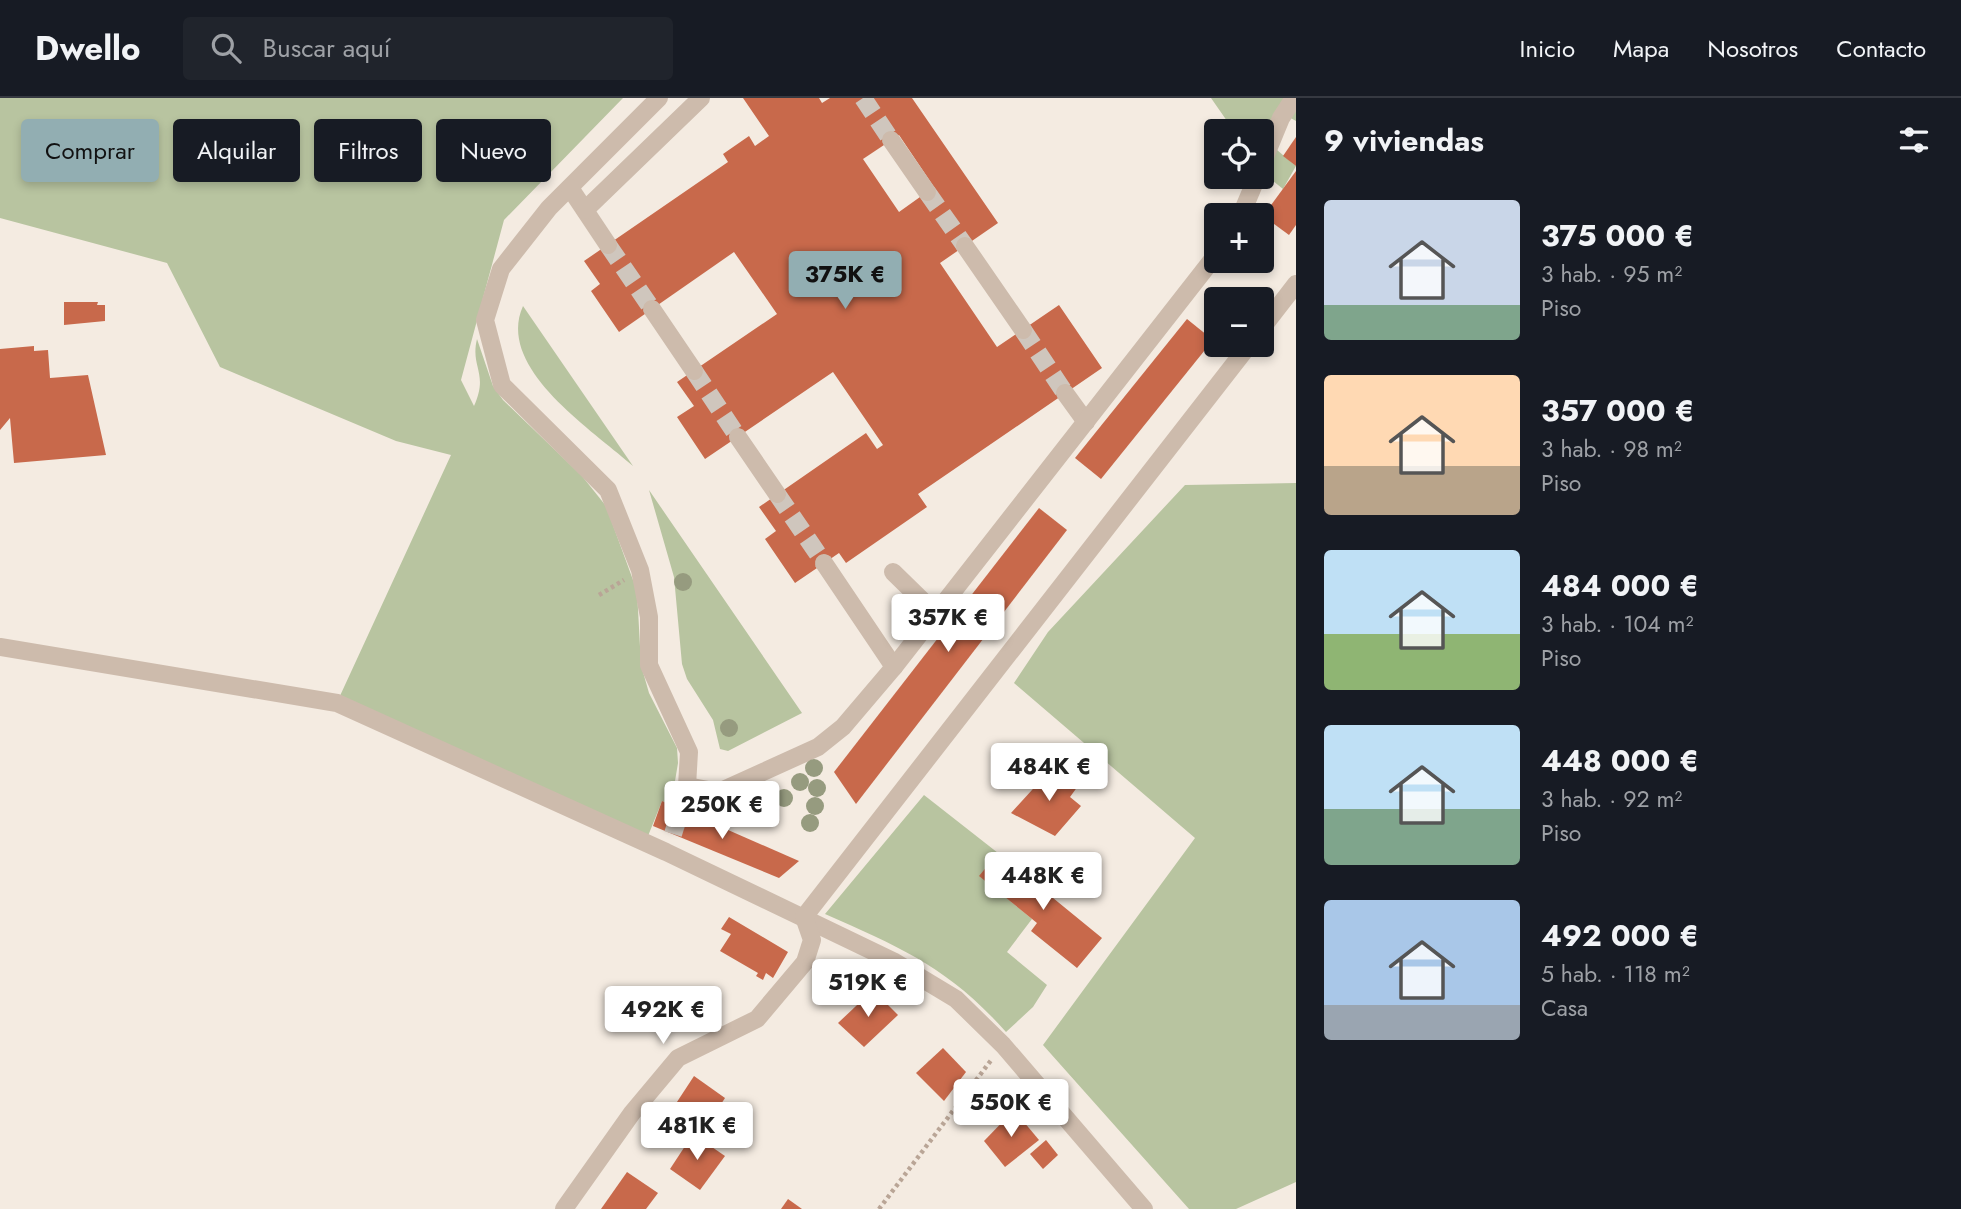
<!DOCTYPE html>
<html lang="es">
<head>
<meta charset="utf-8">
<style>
  :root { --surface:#171b24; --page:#20242c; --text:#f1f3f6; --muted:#9ea1a6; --line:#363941; --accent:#92aeb2 }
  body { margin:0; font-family:Jost,sans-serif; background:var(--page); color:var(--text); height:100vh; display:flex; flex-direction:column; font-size:26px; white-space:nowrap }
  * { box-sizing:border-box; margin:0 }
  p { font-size:23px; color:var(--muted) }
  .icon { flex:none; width:38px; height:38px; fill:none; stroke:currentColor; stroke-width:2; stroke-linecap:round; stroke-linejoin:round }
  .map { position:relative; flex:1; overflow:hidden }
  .details { display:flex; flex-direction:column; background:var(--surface); width:665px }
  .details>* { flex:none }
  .hud { position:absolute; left:21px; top:21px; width:665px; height:63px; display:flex; gap:14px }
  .tools { position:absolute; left:1204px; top:21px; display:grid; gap:14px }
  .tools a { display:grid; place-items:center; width:70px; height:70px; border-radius:7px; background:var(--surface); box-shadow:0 4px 10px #0003; font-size:35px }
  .price { position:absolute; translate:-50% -60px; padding:0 16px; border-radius:7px; background:#fff; color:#222; font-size:23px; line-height:46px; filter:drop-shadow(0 2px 4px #0008) }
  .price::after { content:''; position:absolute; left:50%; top:42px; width:21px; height:16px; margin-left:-10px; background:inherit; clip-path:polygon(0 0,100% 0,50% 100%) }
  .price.current { background:var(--accent); color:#111 }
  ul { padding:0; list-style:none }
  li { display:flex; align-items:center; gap:21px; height:175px; padding:0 28px }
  li span { display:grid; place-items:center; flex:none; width:196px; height:140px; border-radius:7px; color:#555 }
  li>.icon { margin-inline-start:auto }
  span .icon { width:84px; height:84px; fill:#fffc; stroke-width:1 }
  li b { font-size:30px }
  h2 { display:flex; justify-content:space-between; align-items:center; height:84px; padding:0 28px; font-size:30px }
  .chip { padding:0 24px; border-radius:7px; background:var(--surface); box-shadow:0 4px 10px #0003; font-size:24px; line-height:63px }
  .chip.current { background:var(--accent); color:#111 }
  header { display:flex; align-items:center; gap:42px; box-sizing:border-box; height:98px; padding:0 35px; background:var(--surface); border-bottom:2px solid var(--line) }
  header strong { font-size:33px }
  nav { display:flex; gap:38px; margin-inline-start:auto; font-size:24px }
  .search { width:490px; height:63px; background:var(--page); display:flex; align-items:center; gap:18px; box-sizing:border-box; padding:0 24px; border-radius:7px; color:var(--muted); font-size:26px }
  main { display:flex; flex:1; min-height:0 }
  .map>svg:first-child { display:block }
</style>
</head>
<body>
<header>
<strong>Dwello</strong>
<div class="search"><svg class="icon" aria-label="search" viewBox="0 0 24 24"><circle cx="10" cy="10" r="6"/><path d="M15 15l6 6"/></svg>Buscar aquí</div>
<nav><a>Inicio</a><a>Mapa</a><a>Nosotros</a><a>Contacto</a></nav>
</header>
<main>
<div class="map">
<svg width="1296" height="1111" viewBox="0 0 1296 1111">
  <rect width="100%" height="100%" fill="#f4ebe1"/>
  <!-- green -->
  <g fill="#b8c4a0">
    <path d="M0,0h623l-119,122 -43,160 13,26c15,-33 -4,-39 3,-67l16,47 10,14 79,76 24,30 31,85 4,74 8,28 28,55 1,15 -7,42 -9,-4 -14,35 -309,-138 112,-243 -55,-14 -176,-74 -53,-104 -167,-45z"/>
    <polygon points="1211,0 1296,0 1296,23 1278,13 1277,52 1296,68 1283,91 1262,74 1262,33 1234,33"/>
    <path d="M523,208l110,160c-40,-36 -138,-98 -110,-160z"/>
    <polygon points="1296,385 1296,1084 1236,1111 1189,1111 1043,947 1195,740 1014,585 1048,534 1185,387"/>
    <polygon points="649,392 802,615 728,653 720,651 713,622 687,581 682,566 674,479"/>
    <path d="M924,697l74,58 -18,23 52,43 -25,33 40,33 -14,22 -27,25c-57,-64 -104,-84 -181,-118z"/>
  </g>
  <!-- building -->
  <g fill="#c8694b" fill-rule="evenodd">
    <path d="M743,0h76l3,5 8,-5h82l86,125 -58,40 57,84 62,-42 43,63 -184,126 9,13 -81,56 -7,-10 -44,30 -30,-44 11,-8 -17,-24 107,-74 11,16 6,-4 -50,-73 -128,87 -28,-42 17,-11 -17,-24 100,-68 -43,-62 -115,80 -28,-41 9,-7 -16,-23 144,-99 -5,-8 26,-18 6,10 14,-10zM899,37l35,52 -35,25 -36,-53z"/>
    <polygon points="1296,39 1296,68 1283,58"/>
    <polygon points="1296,73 1296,127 1289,137 1263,118"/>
    <polygon points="64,204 98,204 97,207 105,207 105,223 64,227"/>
    <polygon points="1187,221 1213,242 1101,381 1075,360"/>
    <polygon points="34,248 34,253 48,252 50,280 88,277 106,357 14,365 10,320 0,332 0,251"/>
    <polygon points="1039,410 1067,432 856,706 834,674"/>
    <polygon points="1053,669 1078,688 1070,699 1081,708 1055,738 1011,715"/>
    <polygon points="662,703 799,763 779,780 653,728"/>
    <polygon points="998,755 1102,840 1077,870 1031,833 1037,825 979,778"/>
    <polygon points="729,819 788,854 773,880 766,875 763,882 756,878 758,875 720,853 731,836 721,831"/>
    <polygon points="873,892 898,917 864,949 838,925"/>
    <polygon points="943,950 966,974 944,1003 916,975"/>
    <polygon points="694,978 725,1000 706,1029 675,1007"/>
    <polygon points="1014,1012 1039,1042 1005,1069 984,1043"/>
    <polygon points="693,1036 725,1058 700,1092 670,1071"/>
    <polygon points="1046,1042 1058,1057 1043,1071 1030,1056"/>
    <polygon points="627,1074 658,1095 646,1111 601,1111"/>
    <polygon points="788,1101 802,1111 781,1111"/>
  </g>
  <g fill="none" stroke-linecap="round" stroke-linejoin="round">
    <!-- minor-tunnel -->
    <g stroke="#cfc6bd" stroke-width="18" stroke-dasharray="18 9" stroke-linecap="butt">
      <polyline points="863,0 891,42"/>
      <polyline points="927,94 965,148"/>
      <polyline points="608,147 652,211"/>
      <polyline points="1023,232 1065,295"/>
      <polyline points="694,273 738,339"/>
      <polyline points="777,396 824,465"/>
      <polyline points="673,736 681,711"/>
    </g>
    <!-- path -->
    <g stroke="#b9a596" stroke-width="4.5" stroke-dasharray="3.5 3.5" stroke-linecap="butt">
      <polyline points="599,497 624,482"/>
      <polyline points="879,1111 992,961"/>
    </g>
    <!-- minor -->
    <g stroke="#cdbbac" stroke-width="18">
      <polyline points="659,0 549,110 501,171 485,222 502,287 608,392 640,472 649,519 649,567 689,654 687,688 681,711"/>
      <polyline points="891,42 927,94"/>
      <polyline points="1262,66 1281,20 1294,0"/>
      <polyline points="570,90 608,147"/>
      <polyline points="585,112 701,0"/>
      <polyline points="1241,117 1257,79"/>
      <polyline points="965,148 1023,232"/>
      <polyline points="652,211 694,273"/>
      <polyline points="1262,230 1296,186"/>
      <polyline points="1065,295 1086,324"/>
      <polyline points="738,339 777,396"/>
      <polyline points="824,465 894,569"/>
      <polyline points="893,474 936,516"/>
      <polyline points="0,549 337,605 666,754 893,863 956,901 1003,947 1144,1111"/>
      <polyline points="687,688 719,694 818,649 843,629 894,569 1216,157"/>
      <polyline points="564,1111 632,1015 678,960 757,921 805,864 812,842 804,819 1249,247"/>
    </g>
  </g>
  <!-- trees -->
  <g fill="#969b7f">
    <circle cx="683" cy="484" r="9"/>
    <circle cx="729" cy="630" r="9"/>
    <circle cx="814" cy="670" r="9"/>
    <circle cx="800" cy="684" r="9"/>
    <circle cx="817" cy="690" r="9"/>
    <circle cx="784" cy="700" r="9"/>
    <circle cx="815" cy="708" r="9"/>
    <circle cx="810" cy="725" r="9"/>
  </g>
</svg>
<div class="tools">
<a><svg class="icon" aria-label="locate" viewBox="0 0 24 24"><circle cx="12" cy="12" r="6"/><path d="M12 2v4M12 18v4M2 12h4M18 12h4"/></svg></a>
<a>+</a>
<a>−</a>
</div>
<b class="price current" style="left:845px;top:213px">375K €</b>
<b class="price" style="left:948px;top:556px">357K €</b>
<b class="price" style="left:1049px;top:705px">484K €</b>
<b class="price" style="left:722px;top:743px">250K €</b>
<b class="price" style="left:1043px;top:814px">448K €</b>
<b class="price" style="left:868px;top:921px">519K €</b>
<b class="price" style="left:663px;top:948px">492K €</b>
<b class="price" style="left:1011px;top:1041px">550K €</b>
<b class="price" style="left:697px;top:1064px">481K €</b>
<div class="hud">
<a class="chip current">Comprar</a>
<a class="chip">Alquilar</a>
<a class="chip">Filtros</a>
<a class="chip">Nuevo</a>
</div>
</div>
<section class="details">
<h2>9 viviendas<svg class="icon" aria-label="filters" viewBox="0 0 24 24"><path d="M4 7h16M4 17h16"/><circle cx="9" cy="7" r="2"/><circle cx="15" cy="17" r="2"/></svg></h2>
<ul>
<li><span style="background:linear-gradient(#c9d6e8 75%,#7fa58c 0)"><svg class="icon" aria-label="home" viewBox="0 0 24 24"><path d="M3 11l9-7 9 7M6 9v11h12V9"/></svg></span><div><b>375 000 €</b><p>3 hab. · 95 m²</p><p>Piso</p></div></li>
<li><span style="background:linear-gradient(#ffd9b3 65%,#b9a48a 0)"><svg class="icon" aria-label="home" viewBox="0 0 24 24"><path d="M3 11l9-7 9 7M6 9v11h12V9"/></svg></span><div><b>357 000 €</b><p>3 hab. · 98 m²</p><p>Piso</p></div></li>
<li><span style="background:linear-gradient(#bfe0f5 60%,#8fb573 0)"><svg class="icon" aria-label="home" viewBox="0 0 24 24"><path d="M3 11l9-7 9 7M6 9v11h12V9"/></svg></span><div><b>484 000 €</b><p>3 hab. · 104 m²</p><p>Piso</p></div></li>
<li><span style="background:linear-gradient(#bfe0f5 60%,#7fa58c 0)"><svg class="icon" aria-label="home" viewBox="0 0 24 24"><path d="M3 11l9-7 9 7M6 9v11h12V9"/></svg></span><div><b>448 000 €</b><p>3 hab. · 92 m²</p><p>Piso</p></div></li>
<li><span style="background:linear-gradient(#a9c7e8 75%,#9aa5b1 0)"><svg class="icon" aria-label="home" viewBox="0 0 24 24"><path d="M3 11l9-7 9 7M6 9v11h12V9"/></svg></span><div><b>492 000 €</b><p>5 hab. · 118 m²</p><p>Casa</p></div></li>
</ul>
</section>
</main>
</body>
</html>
